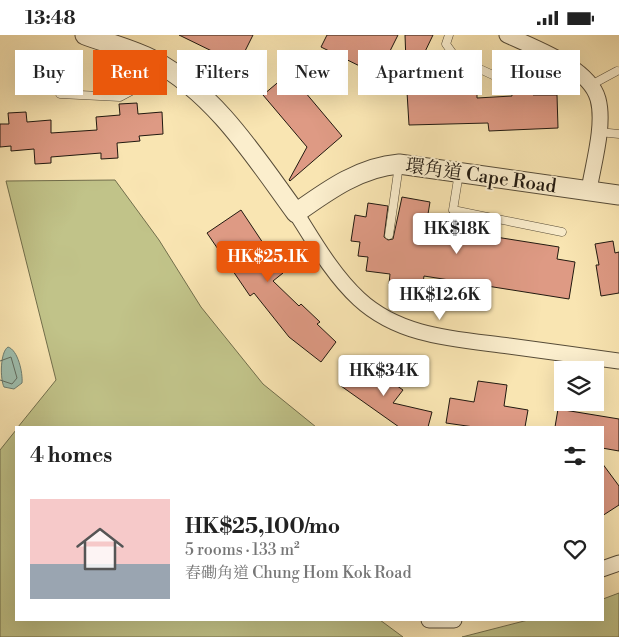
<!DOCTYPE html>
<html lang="en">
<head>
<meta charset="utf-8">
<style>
  :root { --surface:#fff; --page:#f6f6f6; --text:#222; --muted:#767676; --accent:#ea580c }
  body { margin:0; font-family:"Libre Bodoni","Noto Serif TC",serif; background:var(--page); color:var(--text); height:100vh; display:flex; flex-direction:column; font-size:19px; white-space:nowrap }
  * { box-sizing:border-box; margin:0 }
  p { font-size:16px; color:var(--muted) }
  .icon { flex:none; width:28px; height:28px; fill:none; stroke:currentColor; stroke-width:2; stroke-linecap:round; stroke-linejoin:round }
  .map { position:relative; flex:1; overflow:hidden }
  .sheet { position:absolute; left:15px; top:391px; width:589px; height:195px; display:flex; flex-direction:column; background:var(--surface); border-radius:0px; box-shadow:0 5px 20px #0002 }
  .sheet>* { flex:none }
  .top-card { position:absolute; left:15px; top:15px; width:590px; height:45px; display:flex; gap:10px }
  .buttons { position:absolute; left:554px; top:326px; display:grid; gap:10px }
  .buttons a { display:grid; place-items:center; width:50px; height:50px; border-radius:0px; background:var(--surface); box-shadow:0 5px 20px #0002; font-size:25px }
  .price { position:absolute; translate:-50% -42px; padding:0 11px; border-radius:5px; background:#fff; color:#222; font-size:16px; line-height:32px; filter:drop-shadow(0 1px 2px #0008) }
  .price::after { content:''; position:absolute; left:50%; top:30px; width:15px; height:11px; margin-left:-8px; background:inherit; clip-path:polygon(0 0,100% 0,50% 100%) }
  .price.on { background:var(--accent); color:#fff }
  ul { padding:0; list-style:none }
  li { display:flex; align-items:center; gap:15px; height:125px; padding:0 15px }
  li span { display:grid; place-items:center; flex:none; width:140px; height:100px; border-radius:0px; color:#555 }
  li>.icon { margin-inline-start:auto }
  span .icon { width:60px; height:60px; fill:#fffc; stroke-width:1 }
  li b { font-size:21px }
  h2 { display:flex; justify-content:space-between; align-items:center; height:60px; padding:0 15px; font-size:21px }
  .pill { padding:0 18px; border-radius:0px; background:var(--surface); box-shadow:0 5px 20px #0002; font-size:18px; line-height:45px }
  .pill.on { background:var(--accent); color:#fff }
  .status { display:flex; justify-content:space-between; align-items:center; height:35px; padding:0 25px; background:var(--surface); direction:ltr }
  .status svg { height:14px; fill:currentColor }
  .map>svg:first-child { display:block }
</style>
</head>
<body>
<div class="status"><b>13:48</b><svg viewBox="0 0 49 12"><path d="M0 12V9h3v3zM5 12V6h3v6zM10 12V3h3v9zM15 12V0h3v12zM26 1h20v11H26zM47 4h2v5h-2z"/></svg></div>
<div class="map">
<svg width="619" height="602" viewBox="0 0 619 602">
  <rect width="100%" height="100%" fill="#f9e5b2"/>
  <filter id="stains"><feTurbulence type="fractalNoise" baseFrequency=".004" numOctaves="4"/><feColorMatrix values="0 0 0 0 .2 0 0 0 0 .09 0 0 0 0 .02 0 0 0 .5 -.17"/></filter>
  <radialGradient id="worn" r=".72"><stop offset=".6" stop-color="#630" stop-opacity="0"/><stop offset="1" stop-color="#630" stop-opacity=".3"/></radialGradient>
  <!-- green -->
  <g fill="#c1c389" stroke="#716e4c">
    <polygon points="115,145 159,205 201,272 263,349 316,392 18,392 56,345 6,146"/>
    <polygon points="16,395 16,585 380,585 403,602 0,602 0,415"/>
    <polygon points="619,558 619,602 462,602 528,585 602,585 603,564"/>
  </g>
  <!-- water -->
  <path fill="#9ebfb0" stroke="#6c7d70" d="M8,312c10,3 15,26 14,36l-8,6 -10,-2c-4,-8 -4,-35 4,-40z"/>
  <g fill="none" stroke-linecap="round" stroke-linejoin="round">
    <!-- shore -->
    <polyline stroke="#606c60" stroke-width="1" points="0,326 11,322 17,343 12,349 0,345"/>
  </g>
  <!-- building -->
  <g fill="#de9a84" stroke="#211910">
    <polygon points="179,0 253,0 240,26 221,16 220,20"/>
    <polygon points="327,0 398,0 378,40 321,12"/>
    <polygon points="405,0 433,0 407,54"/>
    <polygon points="289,38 342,101 290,146 289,145 307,112 263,60"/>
    <polygon points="532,48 533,60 557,60 558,93 489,96 488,88 409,90 407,57 477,54 477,63 512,61 511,49"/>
    <polygon points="137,68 138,79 162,77 163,99 139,101 140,106 117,108 118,123 101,124 101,118 51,122 51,128 35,129 34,114 11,116 11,111 0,112 0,89 9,89 8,78 26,77 27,87 51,85 51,98 97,95 96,82 120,80 119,69"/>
    <polygon points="402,162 430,167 426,191 559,212 557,224 575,227 569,264 424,241 422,254 389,249 390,239 366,236 368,222 358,221 360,207 351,206 355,180 366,182 368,168 388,171 384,202 388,205 393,204"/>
    <polygon points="241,175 283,238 273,246 299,271 301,269 320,287 317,289 336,307 321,327 289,302 254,258 250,261 207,198"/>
    <polygon points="613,206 615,218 619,217 619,258 601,261 596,230 599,230 595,209"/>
    <polygon points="360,325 403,355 393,368 432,377 428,392 399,392 341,351"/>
    <polygon points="478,346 507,350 504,371 528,375 525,392 474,392 446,388 450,363 474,367"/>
    <polygon points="558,374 619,384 619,416 602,413 602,392 555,392"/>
    <polygon points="602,428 619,451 619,470 602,481"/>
  </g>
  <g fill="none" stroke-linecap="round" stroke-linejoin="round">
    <defs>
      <g id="service">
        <polyline points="449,0 446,9 456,23 495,41"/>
        <polyline points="591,50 617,36"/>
        <polyline points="60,59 120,62 133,55 153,25"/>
        <polyline points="599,97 619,99"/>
        <polyline points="459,138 453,175 562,197"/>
        <polyline points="389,200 399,130"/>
      </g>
      <g id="minor">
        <path d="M507,0c28,13 82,32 91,64 7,26 -5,66 -9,91"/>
        <path d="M296,178c19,30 37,62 63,86 41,38 97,40 150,47 37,5 73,10 110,15"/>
        <polyline points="602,534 619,528"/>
        <polyline points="429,585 454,585"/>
      </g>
      <path id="tertiary" d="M85,0c22,8 47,14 68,25 63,34 102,97 143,153 31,-22 64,-46 103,-49l220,31"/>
    </defs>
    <!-- service casing -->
    <use href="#service" stroke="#574c38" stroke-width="9"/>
    <!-- minor casing -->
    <use href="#minor" stroke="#574c38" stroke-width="17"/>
    <!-- tertiary casing -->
    <use href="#tertiary" stroke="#574c38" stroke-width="21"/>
    <!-- service -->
    <use href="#service" stroke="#fbeecd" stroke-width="8"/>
    <!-- minor -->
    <use href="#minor" stroke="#fbeecd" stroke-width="15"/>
    <!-- tertiary -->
    <use href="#tertiary" stroke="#fbeecd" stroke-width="19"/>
  </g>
  <g text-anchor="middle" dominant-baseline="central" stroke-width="4" stroke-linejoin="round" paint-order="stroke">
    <!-- street labels -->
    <g font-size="19" fill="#211910" stroke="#fbeecd">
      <text transform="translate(481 141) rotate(8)">環角道 Cape Road</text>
    </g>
  </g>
  <rect width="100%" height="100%" filter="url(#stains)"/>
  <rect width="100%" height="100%" fill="url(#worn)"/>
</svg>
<div class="buttons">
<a><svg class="icon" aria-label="layers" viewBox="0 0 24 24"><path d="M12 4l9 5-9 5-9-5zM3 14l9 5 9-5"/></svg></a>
</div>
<b class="price" style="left:457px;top:220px">HK$18K</b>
<b class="price on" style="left:268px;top:248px">HK$25.1K</b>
<b class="price" style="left:440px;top:286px">HK$12.6K</b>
<b class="price" style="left:384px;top:362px">HK$34K</b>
<div class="top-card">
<a class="pill">Buy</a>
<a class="pill on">Rent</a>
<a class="pill">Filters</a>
<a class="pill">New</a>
<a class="pill">Apartment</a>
<a class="pill">House</a>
</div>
<section class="sheet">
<h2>4 homes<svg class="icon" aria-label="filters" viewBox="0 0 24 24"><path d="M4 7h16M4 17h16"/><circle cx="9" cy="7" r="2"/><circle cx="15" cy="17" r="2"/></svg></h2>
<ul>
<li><span style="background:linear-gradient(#f6c9c9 65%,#9aa5b1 0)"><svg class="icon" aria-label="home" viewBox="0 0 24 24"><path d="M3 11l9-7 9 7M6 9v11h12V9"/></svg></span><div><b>HK$25,100/mo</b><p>5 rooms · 133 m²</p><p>舂磡角道 Chung Hom Kok Road</p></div><svg class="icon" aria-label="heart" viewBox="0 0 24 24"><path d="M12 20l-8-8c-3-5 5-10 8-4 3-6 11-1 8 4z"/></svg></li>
</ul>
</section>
</div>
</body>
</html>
